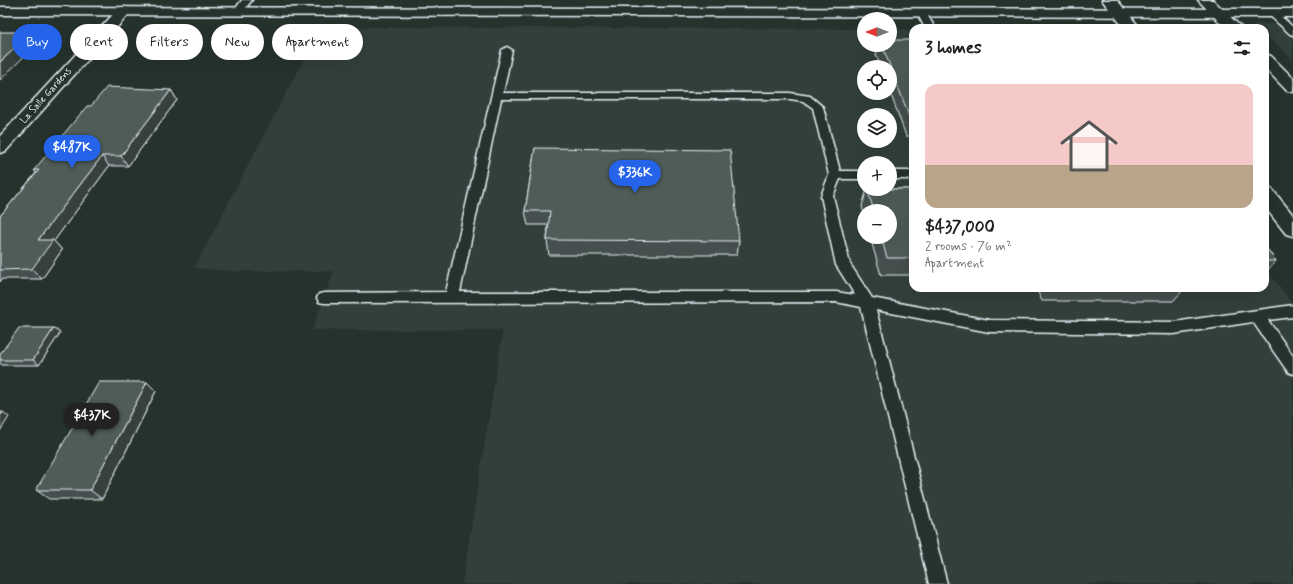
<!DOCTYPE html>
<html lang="en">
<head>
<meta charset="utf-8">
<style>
  :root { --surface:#fff; --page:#f2f2f2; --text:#202124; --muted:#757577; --accent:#2563eb }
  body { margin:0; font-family:Mynerve,sans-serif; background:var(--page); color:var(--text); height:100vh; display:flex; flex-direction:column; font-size:15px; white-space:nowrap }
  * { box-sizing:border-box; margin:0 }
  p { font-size:13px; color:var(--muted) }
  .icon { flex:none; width:22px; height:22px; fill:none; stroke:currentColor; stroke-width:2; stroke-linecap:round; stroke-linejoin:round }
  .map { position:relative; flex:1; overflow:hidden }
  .sheet { position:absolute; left:909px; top:24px; width:360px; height:268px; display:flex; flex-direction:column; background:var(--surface); border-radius:12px; box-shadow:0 4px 16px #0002 }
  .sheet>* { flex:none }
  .hud { position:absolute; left:12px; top:24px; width:380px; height:36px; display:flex; gap:8px }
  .needle { width:26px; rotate:270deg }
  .tools { position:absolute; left:857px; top:12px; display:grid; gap:8px }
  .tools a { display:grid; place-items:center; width:40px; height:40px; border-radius:50%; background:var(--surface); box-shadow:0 4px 16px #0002; font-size:20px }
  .price { position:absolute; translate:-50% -34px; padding:0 9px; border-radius:14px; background:var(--accent); color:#fff; font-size:13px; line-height:26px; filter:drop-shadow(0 1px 2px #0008) }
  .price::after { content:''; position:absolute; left:50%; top:24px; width:12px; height:9px; margin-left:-6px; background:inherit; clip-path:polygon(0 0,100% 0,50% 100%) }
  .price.on { background:#222; color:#fff }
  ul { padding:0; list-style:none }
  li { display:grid; align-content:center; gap:8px; height:212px; padding:0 16px }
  li span { display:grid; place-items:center; height:124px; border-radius:12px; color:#555 }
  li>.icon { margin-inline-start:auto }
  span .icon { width:72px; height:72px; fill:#fffc; stroke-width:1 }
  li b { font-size:17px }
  h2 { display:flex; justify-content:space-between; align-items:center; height:48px; padding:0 16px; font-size:17px }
  .chip { padding:0 14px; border-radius:18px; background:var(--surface); box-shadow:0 4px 16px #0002; font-size:14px; line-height:36px }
  .chip.on { background:var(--accent); color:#fff }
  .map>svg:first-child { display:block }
</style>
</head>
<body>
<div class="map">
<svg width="1293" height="584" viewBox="0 0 1293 584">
  <rect width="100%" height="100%" fill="#26332d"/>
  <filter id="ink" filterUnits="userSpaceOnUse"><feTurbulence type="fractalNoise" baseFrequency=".025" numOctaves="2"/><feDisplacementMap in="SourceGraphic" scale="8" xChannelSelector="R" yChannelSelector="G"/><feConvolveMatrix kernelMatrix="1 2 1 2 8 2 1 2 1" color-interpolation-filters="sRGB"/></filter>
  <g filter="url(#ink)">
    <!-- built -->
    <g fill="#333f3a" fill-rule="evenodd">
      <polygon points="1254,24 1293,24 1293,60 1265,34 1265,28 1258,28"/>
      <path d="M321,27l543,2v16h26v-16l23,1v258h352v-21l28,38v279h-831l41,-254h-191l22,-59h-103l-37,-3zM864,67h26v26h-26zM864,115h26v26h-26zM864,163h26v26h-26zM864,211h26v26h-26z"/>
    </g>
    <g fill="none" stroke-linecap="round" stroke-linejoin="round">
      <defs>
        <g id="service">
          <polygon points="242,0 252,0 241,14 235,14 233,12"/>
          <polygon points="922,10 925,11 935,28 925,28 917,13"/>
          <polygon points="1272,10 1275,11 1293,27 1293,35 1290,34 1269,15 1267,13 1269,11"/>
          <path d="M507,47l5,3 -9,43h287l20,3 13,11 17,64h24v8h-24l-7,17 17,68 22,34 117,22 185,2 119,-17v12l-25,3 25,36v18l-5,-2 -35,-50 -79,12 -185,-2 -113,-22 71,274h-18l-68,-277 -25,-5 -512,1 -5,-1 -2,-4 2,-4 5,-1 122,-1 56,-242zM501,99h289l13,2 10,7 16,67 -8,21 15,69 19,30 -19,-3h-376z"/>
          <rect x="890" y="171" width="23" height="8"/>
        </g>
        <polygon id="minor" points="124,7 129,8 131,11 129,14 6,151 0,153 0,136 119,8"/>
        <polygon id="tertiary" points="0,7 1293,9 1293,17 0,15"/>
        <g id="primary">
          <polygon points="1102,0 1117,0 1140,28 1124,28"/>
          <polygon points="1198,0 1213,0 1242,28 1225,28"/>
          <polygon points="1265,54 1271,56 1293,78 1293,92 1287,91 1265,68"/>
          <polygon points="1265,187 1272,189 1293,215 1293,236 1286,234 1265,207"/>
        </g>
      </defs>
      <!-- service casing -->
      <use href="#service" stroke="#e8f1f8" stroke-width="3"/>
      <!-- minor casing -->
      <use href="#minor" stroke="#e8f1f8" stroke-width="3"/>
      <!-- tertiary casing -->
      <use href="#tertiary" stroke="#e8f1f8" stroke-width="3"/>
      <!-- primary casing -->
      <use href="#primary" stroke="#e8f1f8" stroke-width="3"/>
      <!-- service -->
      <use href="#service" fill="#26332d" fill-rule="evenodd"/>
      <!-- minor -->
      <use href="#minor" fill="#26332d" fill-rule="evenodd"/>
      <!-- tertiary -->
      <use href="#tertiary" fill="#26332d" fill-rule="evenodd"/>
      <!-- primary -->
      <use href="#primary" fill="#26332d" fill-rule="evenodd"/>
    </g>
    <!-- wall -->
    <g fill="#454f4d" stroke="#e8f1f8">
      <polygon points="913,43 913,136 906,136 890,92 890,67 881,67 876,55 879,45 890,45"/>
      <polygon points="171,90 177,100 128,166 109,166 54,241 62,250 42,279 2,279 0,282 0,216 36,173 34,170"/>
      <polygon points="535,148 739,241 737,255 549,255 547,240 548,225 528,225 525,211"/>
      <polygon points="867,189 913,189 913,275 881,275 870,237 890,237 890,211 864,211 864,214 862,206"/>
      <polygon points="1265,246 1276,261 1265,273"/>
      <polygon points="1036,288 1185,288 1173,301 1042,301"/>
      <polygon points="54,328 60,333 39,365 2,365 0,363 0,354"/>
      <polygon points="156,391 102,499 49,499 36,490"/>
    </g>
    <!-- shaded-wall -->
    <g fill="#38403e" stroke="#e8f1f8">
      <polygon points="32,32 39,42 0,80 0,62"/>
      <polygon points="171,90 177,100 128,166 121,156"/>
      <polygon points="102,156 109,166 54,241 62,250 42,279 32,269 38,240"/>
      <polygon points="54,328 60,333 39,365 33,360"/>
      <polygon points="147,382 156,391 102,499 90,490"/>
      <polygon points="3,412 9,417 0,431 0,416"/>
    </g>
    <!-- building -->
    <g fill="#505c59" stroke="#e8f1f8">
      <polygon points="0,32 32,32 0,62"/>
      <polygon points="890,40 912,40 913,43 913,121 911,121 882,45 890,45"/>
      <polygon points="107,87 171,90 121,156 102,156 38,240 53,240 32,269 0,270 0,216 39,170 34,170 87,106 91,106"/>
      <polygon points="535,148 730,150 739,241 547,240 550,211 525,211"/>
      <polygon points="867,189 913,189 913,258 887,258 881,237 890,237 890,211 874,211"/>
      <polygon points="1265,246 1276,261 1265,261"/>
      <polygon points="19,328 54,328 33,360 0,360 0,354"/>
      <polygon points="99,382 147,382 90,490 36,490"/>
      <polygon points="0,412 3,412 0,416"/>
    </g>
  </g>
  <g text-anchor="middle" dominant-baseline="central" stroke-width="4" stroke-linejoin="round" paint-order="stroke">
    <!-- far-street labels -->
    <g font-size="10" fill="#e8f1f8" stroke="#26332d">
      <text transform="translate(46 96) rotate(-48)">La Salle Gardens</text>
    </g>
  </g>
</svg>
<div class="tools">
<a><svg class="needle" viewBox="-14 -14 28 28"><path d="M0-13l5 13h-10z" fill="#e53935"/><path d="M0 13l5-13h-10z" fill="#757577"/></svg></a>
<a><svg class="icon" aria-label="locate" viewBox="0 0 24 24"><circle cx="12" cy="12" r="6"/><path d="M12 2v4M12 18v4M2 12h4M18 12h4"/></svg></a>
<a><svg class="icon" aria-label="layers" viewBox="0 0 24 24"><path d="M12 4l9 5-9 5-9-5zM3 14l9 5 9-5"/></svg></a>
<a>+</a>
<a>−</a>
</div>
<b class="price" style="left:72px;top:169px">$487K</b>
<b class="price" style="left:635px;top:194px">$336K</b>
<b class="price on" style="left:92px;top:437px">$437K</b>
<div class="hud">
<a class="chip on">Buy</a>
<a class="chip">Rent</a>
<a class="chip">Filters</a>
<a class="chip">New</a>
<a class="chip">Apartment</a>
</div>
<section class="sheet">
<h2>3 homes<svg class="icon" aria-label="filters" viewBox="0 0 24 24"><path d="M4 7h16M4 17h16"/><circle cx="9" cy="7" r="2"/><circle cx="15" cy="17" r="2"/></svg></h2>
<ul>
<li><span style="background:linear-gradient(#f6c9c9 65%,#b9a48a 0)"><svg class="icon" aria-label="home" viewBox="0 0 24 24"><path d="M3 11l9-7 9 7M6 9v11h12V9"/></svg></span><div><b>$437,000</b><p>2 rooms · 76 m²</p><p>Apartment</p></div></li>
</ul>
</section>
</div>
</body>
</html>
